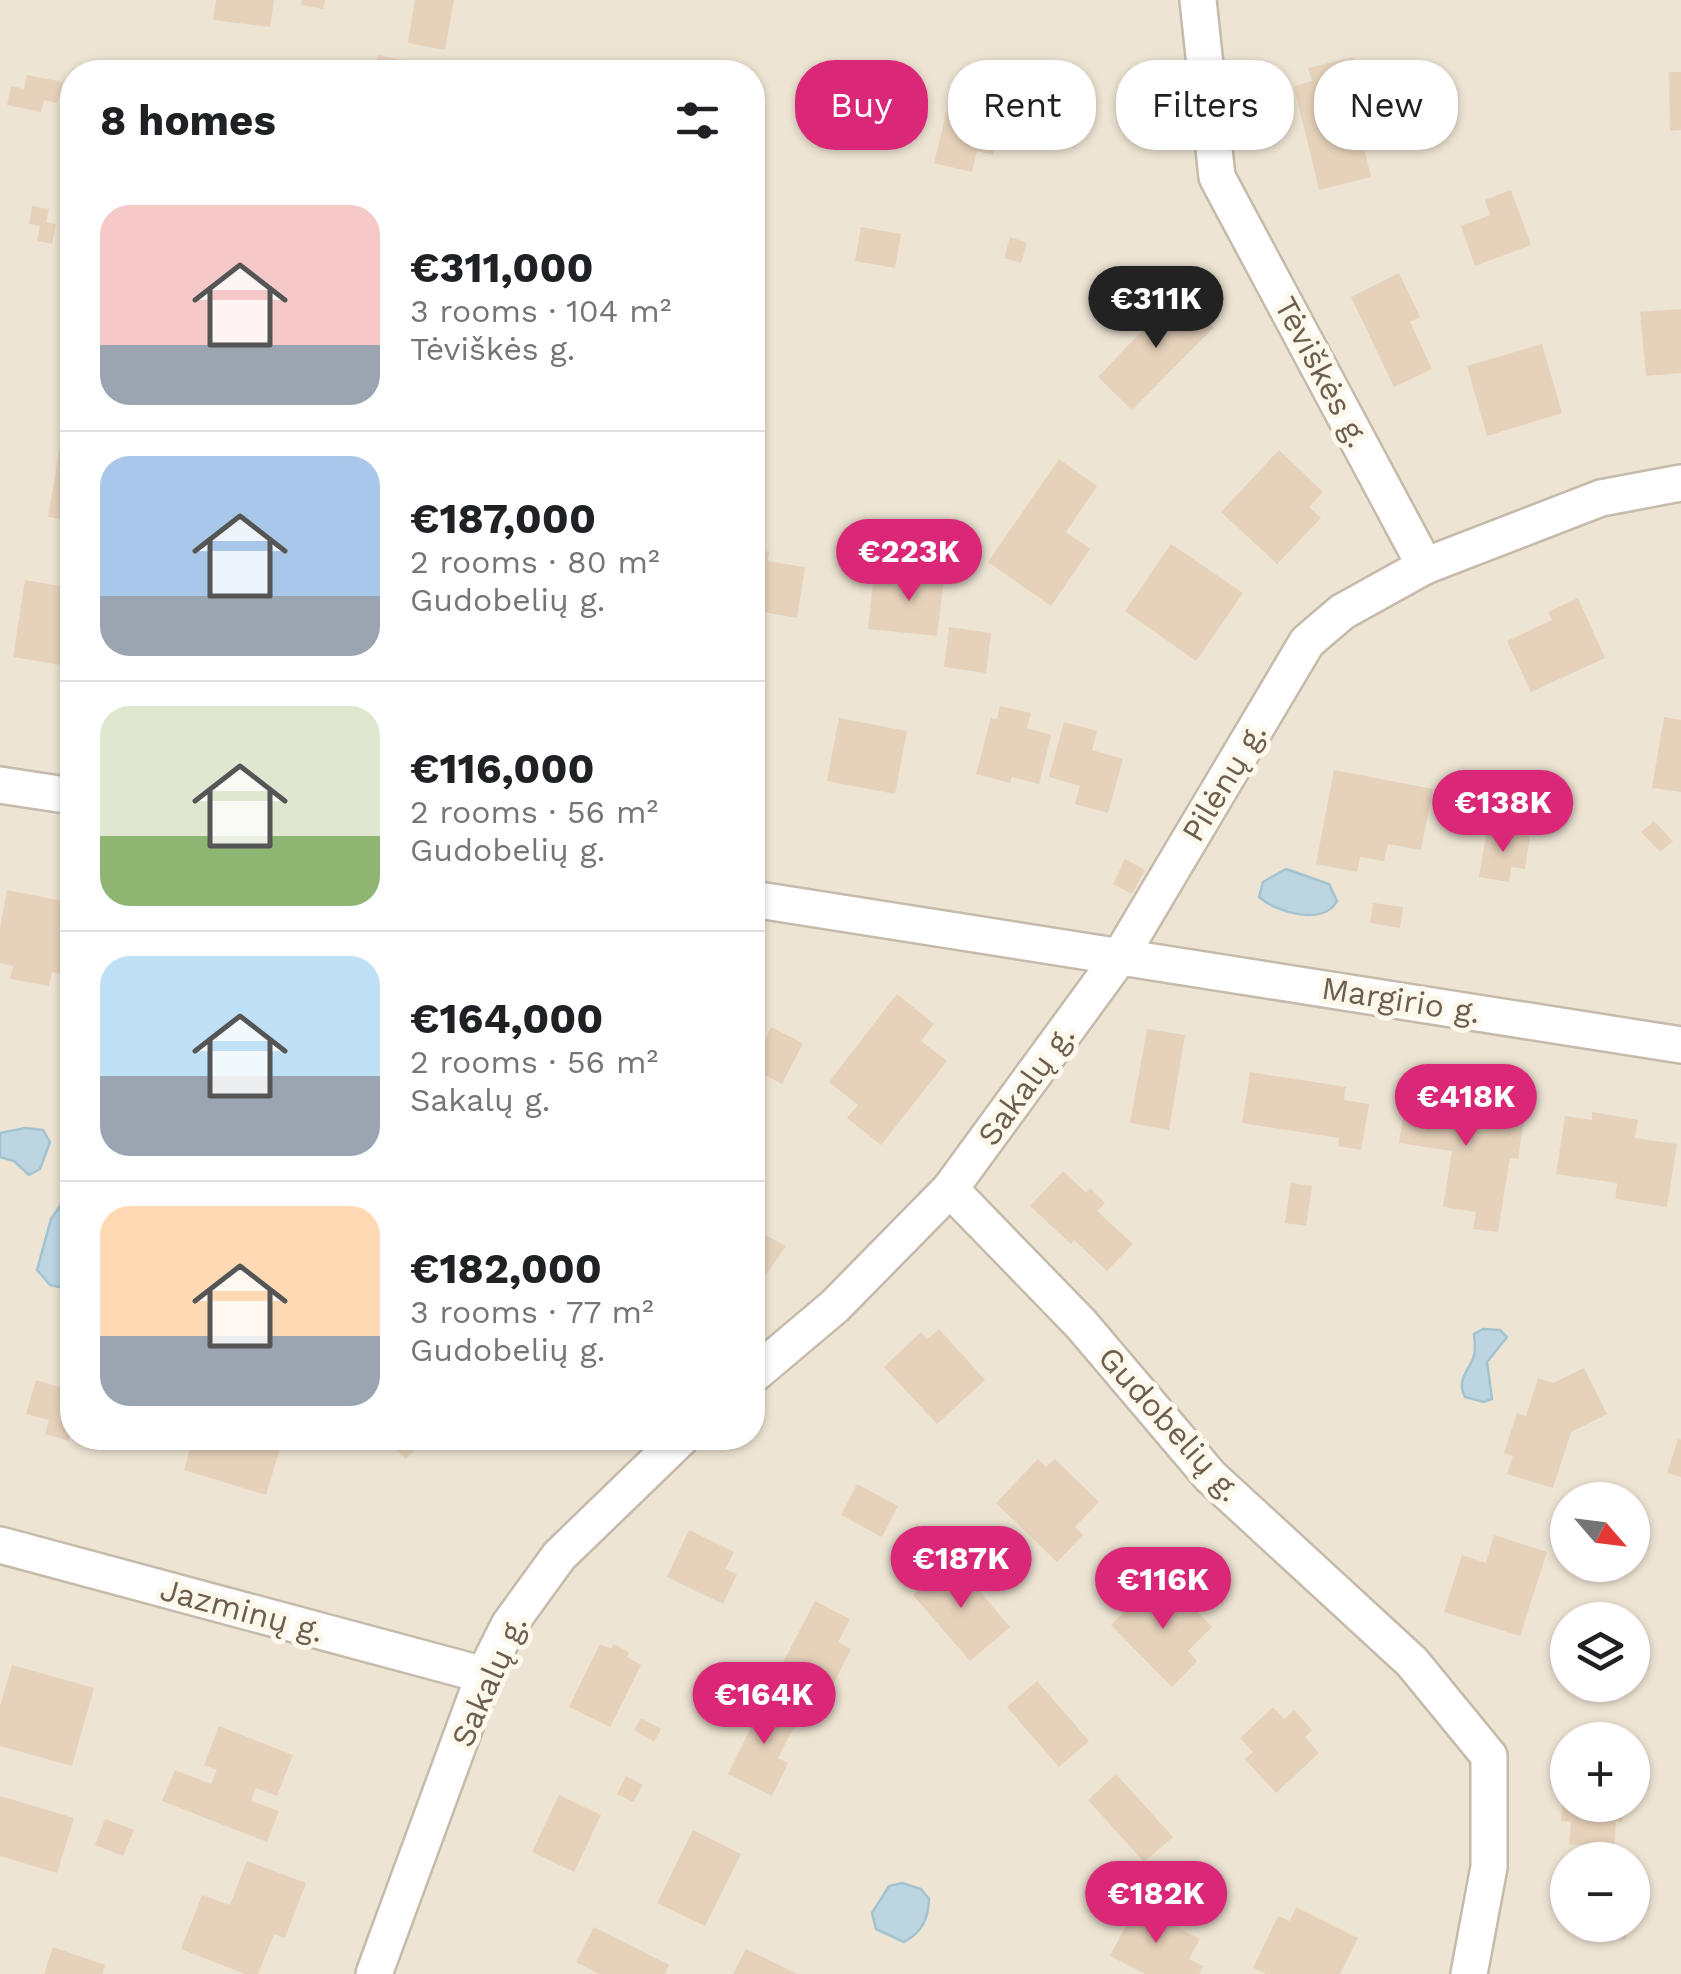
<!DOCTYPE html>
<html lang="en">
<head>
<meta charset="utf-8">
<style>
  :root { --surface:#fff; --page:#f6f6f6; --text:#202124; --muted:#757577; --line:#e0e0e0; --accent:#db2777 }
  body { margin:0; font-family:"Work Sans",sans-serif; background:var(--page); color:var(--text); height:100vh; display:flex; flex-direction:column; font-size:38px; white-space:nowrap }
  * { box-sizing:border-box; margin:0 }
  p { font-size:32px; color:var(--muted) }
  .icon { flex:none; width:55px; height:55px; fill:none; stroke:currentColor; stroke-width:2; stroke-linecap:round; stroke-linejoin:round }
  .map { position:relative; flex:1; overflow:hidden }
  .details { position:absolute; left:60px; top:60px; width:705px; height:1390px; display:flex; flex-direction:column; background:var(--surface); border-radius:40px; box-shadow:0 2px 8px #0004 }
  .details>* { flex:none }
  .hud { position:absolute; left:795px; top:60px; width:735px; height:90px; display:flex; gap:20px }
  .needle { width:65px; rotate:118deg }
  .buttons { position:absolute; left:1550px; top:1482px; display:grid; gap:20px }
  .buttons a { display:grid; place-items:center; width:100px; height:100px; border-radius:50%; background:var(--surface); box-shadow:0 2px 8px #0004; font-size:50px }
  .price { position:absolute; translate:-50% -85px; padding:0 22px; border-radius:35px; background:var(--accent); color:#fff; font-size:32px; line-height:65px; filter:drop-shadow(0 2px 5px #0008) }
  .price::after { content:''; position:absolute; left:50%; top:60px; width:30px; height:22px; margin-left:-15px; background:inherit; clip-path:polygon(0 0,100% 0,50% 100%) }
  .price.active { background:#222; color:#fff }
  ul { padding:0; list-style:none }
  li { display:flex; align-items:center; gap:30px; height:250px; padding:0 40px }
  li+li { border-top:2px solid var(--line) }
  li span { display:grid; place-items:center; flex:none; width:280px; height:200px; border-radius:30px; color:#555 }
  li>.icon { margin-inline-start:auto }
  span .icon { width:120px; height:120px; fill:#fffc; stroke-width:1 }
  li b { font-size:42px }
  h2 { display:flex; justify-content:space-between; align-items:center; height:120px; padding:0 40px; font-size:42px }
  .tag { padding:0 35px; border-radius:40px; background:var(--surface); box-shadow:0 2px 8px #0004; font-size:35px; line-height:90px }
  .tag.active { background:var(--accent); color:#fff }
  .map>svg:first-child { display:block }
</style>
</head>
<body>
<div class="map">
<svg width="1681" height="1974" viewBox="0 0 1681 1974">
  <rect width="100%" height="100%" fill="#f9f4e5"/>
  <!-- residential -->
  <path fill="#ede4d3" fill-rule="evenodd" d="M0,0h1681v1974h-1681zM72,72h680v1366h-680zM1568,1500h64v65h-64zM1568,1620h64v65h-64zM1568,1740h64v65h-64zM1568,1860h64v65h-64z"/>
  <!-- water -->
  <g fill="#bcd5e0" stroke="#a4c3d0" stroke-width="2.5">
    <path d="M1286,869l43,15 8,17c-13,25 -60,12 -78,-4l4,-15z"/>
    <polygon points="25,1128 43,1130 50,1142 40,1169 29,1175 14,1161 0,1157 0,1133"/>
    <polygon points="60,1206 72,1207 71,1290 50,1285 37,1270 51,1219"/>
    <path d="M1483,1329l17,1 7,7 -20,25 5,37 -8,3 -19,-5c-8,-15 1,-24 8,-38 3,-7 2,-17 1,-25z"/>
    <path d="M902,1883l19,6 8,10c-1,21 -7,33 -25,43l-28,-13 -4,-16 17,-27z"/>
  </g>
  <!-- building -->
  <g fill="#e6d2bb">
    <polygon points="216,0 274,0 270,27 213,20"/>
    <polygon points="302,0 325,0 323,9 301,5"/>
    <polygon points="415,0 454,0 445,50 408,43"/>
    <polygon points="378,55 417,63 415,72 374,72"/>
    <polygon points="1354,57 1373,133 1361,136 1371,177 1319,190 1294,86 1312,81 1308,68"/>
    <polygon points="1669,72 1681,72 1681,130 1670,131"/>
    <polygon points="27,75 63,82 57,103 44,100 41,112 7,105 11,86 24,89"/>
    <polygon points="981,84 1011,94 1004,115 974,105"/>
    <polygon points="948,106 993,116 990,127 1000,129 993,155 977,151 972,172 934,163"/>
    <polygon points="1511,190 1531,245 1475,266 1461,226 1490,215 1485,200"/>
    <polygon points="32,206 49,209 46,222 56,224 52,244 37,241 40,226 29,224"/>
    <polygon points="861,227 901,234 895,268 855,261"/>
    <polygon points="1010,237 1027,243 1021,263 1004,258"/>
    <polygon points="1399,273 1420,317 1410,322 1432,369 1394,387 1351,297"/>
    <polygon points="1178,293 1214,327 1132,410 1098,377"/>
    <polygon points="1681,309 1681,373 1646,376 1640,312"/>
    <polygon points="1542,344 1562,413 1487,436 1467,366"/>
    <polygon points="61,441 72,443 72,521 48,517"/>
    <polygon points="1279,450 1323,492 1309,507 1321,518 1277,564 1221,512"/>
    <polygon points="1059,459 1097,486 1066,532 1090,549 1051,606 988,562"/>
    <polygon points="1171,544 1243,593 1196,661 1125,611"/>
    <polygon points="752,549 769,552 767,561 805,567 797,618 752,610"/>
    <polygon points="908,567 945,571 937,636 868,629 873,582 906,586"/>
    <polygon points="25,580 72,588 72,667 13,657"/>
    <polygon points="1578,598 1605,658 1531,692 1507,641 1552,620 1548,612"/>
    <polygon points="949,627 991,633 986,673 944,667"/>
    <polygon points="1000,706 1031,713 1027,728 1051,735 1039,784 1012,777 1010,783 976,774 991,718 997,719"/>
    <polygon points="1664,717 1681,720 1681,792 1652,788"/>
    <polygon points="839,718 907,731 895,794 827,781"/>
    <polygon points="1064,722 1097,731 1092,750 1123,759 1108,813 1075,804 1080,786 1049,777"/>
    <polygon points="1334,770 1433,789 1421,850 1388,844 1384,861 1360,857 1357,872 1316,864"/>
    <polygon points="1654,821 1673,841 1660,852 1641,832"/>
    <polygon points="1487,829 1530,836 1525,869 1511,867 1509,882 1479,877"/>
    <polygon points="1125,859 1145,870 1132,894 1113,884"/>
    <polygon points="7,890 72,903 72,976 52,972 49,986 10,979 13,966 0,963 0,929"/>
    <polygon points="1373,903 1403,907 1400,928 1370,923"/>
    <polygon points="897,994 934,1024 921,1041 947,1061 881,1145 847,1118 858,1105 829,1082"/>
    <polygon points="771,1027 803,1043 782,1084 752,1068"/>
    <polygon points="1147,1029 1185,1035 1169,1130 1130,1123"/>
    <polygon points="1250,1072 1346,1087 1344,1100 1369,1104 1361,1150 1338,1146 1339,1138 1242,1123"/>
    <polygon points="1407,1087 1474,1098 1473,1106 1525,1114 1518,1159 1510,1158 1498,1232 1473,1229 1476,1212 1443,1207 1452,1151 1399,1143"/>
    <polygon points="1592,1112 1638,1120 1635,1138 1677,1144 1667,1207 1615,1199 1617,1183 1556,1174 1565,1116 1592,1120"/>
    <polygon points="1063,1171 1086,1193 1090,1188 1105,1203 1097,1211 1133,1244 1107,1271 1074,1240 1071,1244 1030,1206"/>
    <polygon points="1291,1183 1312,1186 1306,1226 1285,1223"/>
    <polygon points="752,1228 786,1246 752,1295"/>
    <polygon points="939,1329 985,1380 937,1424 884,1367 921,1332 927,1339"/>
    <polygon points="66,1367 72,1369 72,1430 69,1441 45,1434 49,1420 26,1414 36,1380 59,1387"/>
    <polygon points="1584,1368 1607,1414 1571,1432 1553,1488 1507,1474 1513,1456 1504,1453 1517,1413 1526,1416 1538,1378 1553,1383"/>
    <polygon points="193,1438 283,1438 266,1495 184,1470"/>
    <polygon points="383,1438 426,1438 406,1459"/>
    <polygon points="1678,1439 1681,1440 1681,1477 1667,1473"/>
    <polygon points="1038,1459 1046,1467 1055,1459 1099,1502 1075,1527 1083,1535 1057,1562 996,1503"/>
    <polygon points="857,1484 898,1506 882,1537 841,1515"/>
    <polygon points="689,1530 734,1552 725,1569 737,1574 723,1604 667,1577"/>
    <polygon points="1494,1535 1547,1552 1520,1636 1444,1612 1462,1555 1486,1563"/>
    <polygon points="953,1560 1010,1627 970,1661 913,1595"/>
    <polygon points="1172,1586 1212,1627 1188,1651 1197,1661 1172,1687 1111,1625 1149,1587 1160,1598"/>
    <polygon points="815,1601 850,1619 838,1642 851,1649 824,1702 775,1678"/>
    <polygon points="600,1644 611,1649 614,1644 629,1652 627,1657 641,1665 610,1727 569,1707"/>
    <polygon points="12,1665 94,1688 72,1766 0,1746 0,1706"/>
    <polygon points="1037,1681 1089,1741 1059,1767 1007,1707"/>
    <polygon points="755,1695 799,1717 778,1758 788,1763 772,1796 728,1774 758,1713 748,1708"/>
    <polygon points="1273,1707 1284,1719 1294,1710 1312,1730 1305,1737 1319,1753 1276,1793 1245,1759 1253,1752 1240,1738"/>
    <polygon points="641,1718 661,1729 654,1742 634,1730"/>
    <polygon points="219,1726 293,1755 277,1796 256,1788 251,1801 279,1811 267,1842 162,1801 175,1770 211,1784 217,1770 204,1765"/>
    <polygon points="1116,1774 1173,1837 1144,1862 1088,1800"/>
    <polygon points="626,1776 643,1785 633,1802 617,1794"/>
    <polygon points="1564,1790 1568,1790 1568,1805 1624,1805 1622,1822 1616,1821 1614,1848 1569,1844 1571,1822 1561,1821"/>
    <polygon points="559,1795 601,1815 574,1872 532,1852"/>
    <polygon points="0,1796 74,1818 57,1873 0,1856"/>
    <polygon points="105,1819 134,1830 123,1856 95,1845"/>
    <polygon points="693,1830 741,1854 705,1926 657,1903"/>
    <polygon points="247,1861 306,1883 285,1938 274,1934 258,1974 245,1974 181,1949 202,1895 230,1905"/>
    <polygon points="1136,1906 1200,1939 1189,1959 1203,1966 1199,1974 1145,1974 1110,1956"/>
    <polygon points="1296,1907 1358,1938 1340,1974 1266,1974 1253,1968 1278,1916 1290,1921"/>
    <polygon points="1589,1925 1628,1925 1626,1940 1587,1935"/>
    <polygon points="594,1927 669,1965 665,1974 599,1974 576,1962"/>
    <polygon points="53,1947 105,1965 102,1974 44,1974"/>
    <polygon points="746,1949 797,1974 733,1974"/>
  </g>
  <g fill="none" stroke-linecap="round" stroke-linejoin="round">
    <defs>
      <g id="minor">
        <polyline points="1198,0 1217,177 1425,566"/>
        <polyline points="0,785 72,796"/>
        <polyline points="752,899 1681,1045"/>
        <polyline points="950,1189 1081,1324 1210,1476 1412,1662 1489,1756 1489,1867 1469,1974"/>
        <polyline points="752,1376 835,1306 950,1189 1121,955 1307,642 1342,612 1425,566 1601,498 1681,483"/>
        <polyline points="0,1545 484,1675"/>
        <polyline points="374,1974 484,1675 509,1625 559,1556 681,1438"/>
      </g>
    </defs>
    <!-- minor casing -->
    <use href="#minor" stroke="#c6bbab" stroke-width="40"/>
    <!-- minor -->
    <use href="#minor" stroke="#fff" stroke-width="35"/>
  </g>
  <g text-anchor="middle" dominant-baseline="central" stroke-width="10" stroke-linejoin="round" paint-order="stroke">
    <!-- street labels -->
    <g font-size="32" fill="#6e5e4e" stroke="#fcf8eb">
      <text transform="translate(1322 372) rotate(62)">Tėviškės g.</text>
      <text transform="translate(1224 782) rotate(-59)">Pilėnų g.</text>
      <text transform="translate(1401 1000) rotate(9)">Margirio g.</text>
      <text transform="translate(1026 1085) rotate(-54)">Sakalų g.</text>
      <text transform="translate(1170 1424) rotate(48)">Gudobelių g.</text>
      <text transform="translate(242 1610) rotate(15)">Jazminų g.</text>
      <text transform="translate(489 1681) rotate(-66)">Sakalų g.</text>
    </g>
  </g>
</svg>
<div class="buttons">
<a><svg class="needle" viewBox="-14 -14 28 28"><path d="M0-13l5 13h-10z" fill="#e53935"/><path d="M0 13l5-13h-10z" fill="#757577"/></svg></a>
<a><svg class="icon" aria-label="layers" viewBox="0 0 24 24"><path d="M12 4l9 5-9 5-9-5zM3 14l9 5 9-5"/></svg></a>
<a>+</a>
<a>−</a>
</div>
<b class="price active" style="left:1156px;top:351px">€311K</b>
<b class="price" style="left:909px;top:604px">€223K</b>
<b class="price" style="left:1503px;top:855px">€138K</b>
<b class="price" style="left:1466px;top:1149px">€418K</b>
<b class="price" style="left:961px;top:1611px">€187K</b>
<b class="price" style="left:1163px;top:1632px">€116K</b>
<b class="price" style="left:764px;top:1747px">€164K</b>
<b class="price" style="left:1156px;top:1946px">€182K</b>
<div class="hud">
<a class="tag active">Buy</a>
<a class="tag">Rent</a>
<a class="tag">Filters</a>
<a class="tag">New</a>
</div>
<section class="details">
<h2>8 homes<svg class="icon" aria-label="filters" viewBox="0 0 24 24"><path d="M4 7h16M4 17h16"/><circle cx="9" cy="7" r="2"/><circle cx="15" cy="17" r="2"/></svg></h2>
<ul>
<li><span style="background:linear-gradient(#f6c9c9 70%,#9aa5b1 0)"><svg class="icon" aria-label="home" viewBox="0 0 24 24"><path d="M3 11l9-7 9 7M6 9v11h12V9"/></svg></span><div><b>€311,000</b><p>3 rooms · 104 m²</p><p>Tėviškės g.</p></div></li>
<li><span style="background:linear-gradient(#a9c7e8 70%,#9aa5b1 0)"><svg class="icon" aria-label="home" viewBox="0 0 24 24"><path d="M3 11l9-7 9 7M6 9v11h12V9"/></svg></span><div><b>€187,000</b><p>2 rooms · 80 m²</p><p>Gudobelių g.</p></div></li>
<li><span style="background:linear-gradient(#dfe7d0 65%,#8fb573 0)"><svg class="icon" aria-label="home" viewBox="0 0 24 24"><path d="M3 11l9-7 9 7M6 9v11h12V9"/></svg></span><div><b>€116,000</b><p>2 rooms · 56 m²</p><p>Gudobelių g.</p></div></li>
<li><span style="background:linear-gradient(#bfe0f5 60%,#9aa5b1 0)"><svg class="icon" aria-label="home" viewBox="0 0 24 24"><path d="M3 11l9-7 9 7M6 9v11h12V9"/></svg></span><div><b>€164,000</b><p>2 rooms · 56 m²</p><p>Sakalų g.</p></div></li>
<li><span style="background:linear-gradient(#ffd9b3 65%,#9aa5b1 0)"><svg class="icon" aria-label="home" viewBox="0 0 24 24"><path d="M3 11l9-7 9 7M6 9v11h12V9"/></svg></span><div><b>€182,000</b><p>3 rooms · 77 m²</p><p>Gudobelių g.</p></div></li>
</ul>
</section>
</div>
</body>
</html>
